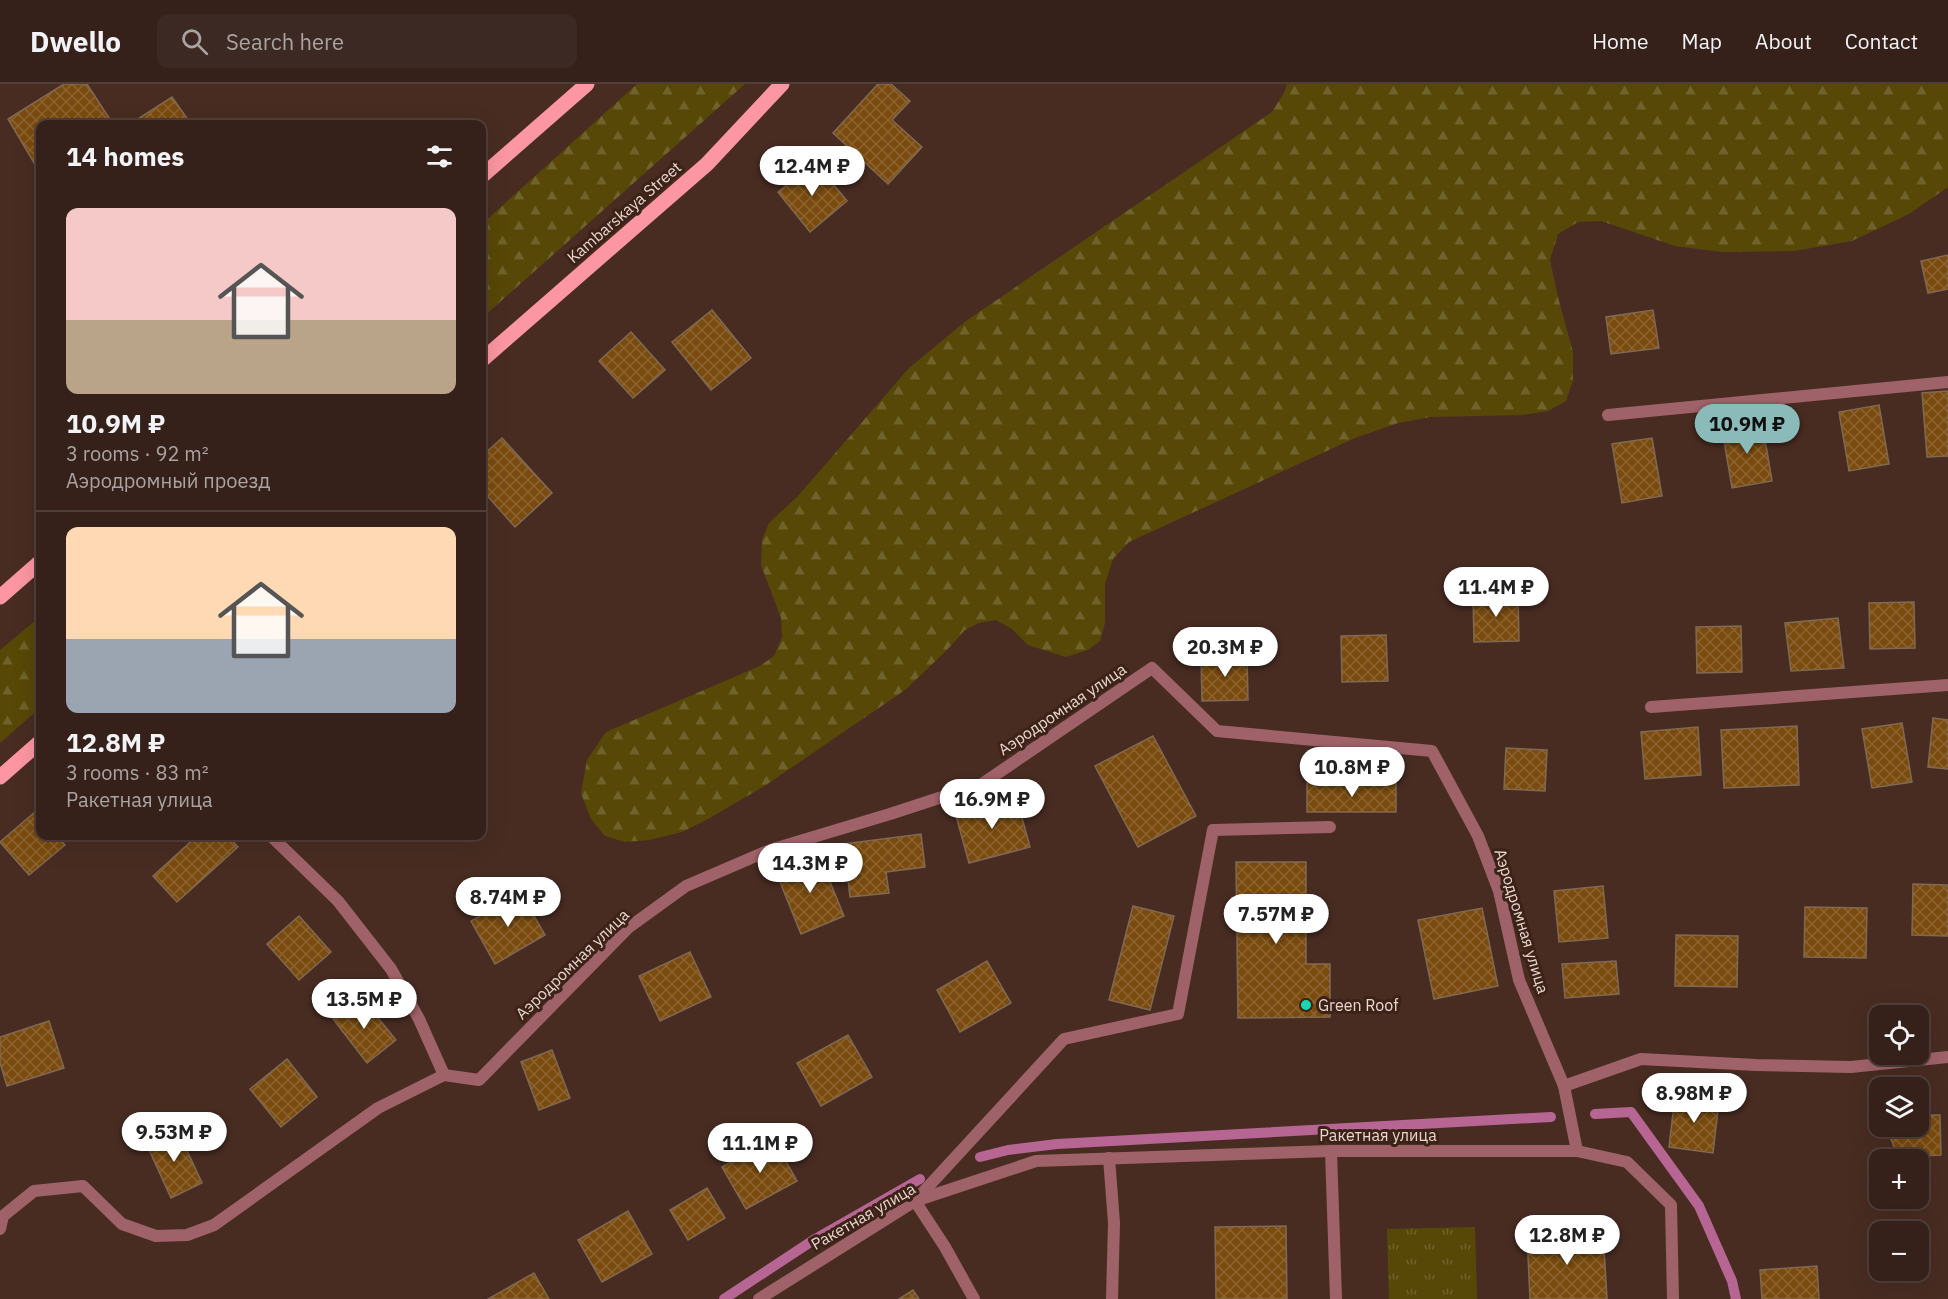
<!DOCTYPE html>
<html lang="en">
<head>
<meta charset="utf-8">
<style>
  :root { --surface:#36211a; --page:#3d2923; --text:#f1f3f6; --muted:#aaa3a2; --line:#503e39; --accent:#8bbbb9 }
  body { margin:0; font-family:"IBM Plex Sans",sans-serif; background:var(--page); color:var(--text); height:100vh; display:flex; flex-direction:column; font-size:22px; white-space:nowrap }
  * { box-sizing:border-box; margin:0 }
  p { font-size:20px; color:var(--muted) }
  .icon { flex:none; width:33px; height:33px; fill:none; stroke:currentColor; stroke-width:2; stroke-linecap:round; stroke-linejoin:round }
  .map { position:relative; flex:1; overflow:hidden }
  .side { position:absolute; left:36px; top:36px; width:450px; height:720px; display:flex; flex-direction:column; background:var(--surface); border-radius:12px; box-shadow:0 6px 24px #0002,0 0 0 2px var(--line) }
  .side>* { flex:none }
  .fabs { position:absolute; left:1869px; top:921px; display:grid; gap:12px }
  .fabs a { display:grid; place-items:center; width:60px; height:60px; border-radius:12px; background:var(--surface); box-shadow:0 6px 24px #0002,0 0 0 2px var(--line); font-size:30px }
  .price { position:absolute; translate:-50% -51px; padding:0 14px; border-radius:21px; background:#fff; color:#222; font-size:20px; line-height:39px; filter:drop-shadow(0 2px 3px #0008) }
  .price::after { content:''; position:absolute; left:50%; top:36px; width:18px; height:14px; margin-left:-9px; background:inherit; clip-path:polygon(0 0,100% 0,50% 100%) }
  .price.selected { background:var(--accent); color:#111 }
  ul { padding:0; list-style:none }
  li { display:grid; align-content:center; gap:12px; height:318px; padding:0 30px }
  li+li { border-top:2px solid var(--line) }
  li span { display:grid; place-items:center; height:186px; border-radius:12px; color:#555 }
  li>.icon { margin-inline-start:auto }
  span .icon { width:108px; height:108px; fill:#fffc; stroke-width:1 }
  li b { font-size:26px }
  h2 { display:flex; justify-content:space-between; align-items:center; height:72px; padding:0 30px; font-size:26px }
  header { display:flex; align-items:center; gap:36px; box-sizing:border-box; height:84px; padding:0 30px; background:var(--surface); border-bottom:2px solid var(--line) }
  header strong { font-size:28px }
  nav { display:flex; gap:33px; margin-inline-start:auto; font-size:21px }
  .search { width:420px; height:54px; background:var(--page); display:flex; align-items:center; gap:15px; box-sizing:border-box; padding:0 21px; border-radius:12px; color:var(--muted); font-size:22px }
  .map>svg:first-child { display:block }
</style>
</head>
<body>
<header>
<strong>Dwello</strong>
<div class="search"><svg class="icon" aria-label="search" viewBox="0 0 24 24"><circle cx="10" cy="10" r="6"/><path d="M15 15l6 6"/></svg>Search here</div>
<nav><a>Home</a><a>Map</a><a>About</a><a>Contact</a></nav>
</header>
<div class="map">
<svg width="1948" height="1215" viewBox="0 0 1948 1215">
  <defs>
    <pattern id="forest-firs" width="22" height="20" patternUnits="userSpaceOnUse" patternTransform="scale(1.5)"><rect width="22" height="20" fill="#574807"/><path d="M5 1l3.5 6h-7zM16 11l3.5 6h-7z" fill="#6f622a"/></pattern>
    <pattern id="park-tufts" width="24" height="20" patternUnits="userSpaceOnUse" patternTransform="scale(1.5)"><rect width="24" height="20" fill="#574807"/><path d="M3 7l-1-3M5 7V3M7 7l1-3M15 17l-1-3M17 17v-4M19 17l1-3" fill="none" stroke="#6f622a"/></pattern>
    <pattern id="building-cross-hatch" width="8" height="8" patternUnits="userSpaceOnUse" patternTransform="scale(1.5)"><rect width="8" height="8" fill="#7a4b0e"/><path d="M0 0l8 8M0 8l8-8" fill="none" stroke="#8d6430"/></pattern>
  </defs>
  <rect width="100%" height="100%" fill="#482c22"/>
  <!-- forest -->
  <g fill="url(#forest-firs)">
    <polygon points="637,0 745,0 482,234 482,140"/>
    <polygon points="1287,0 1948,0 1948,103 1909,130 1852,157 1794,167 1722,168 1675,162 1601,137 1578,138 1558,150 1550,176 1558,213 1573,268 1573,296 1566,317 1548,327 1522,331 1430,333 1398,339 1355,354 1129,458 1113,475 1105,500 1105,539 1100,557 1088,566 1066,573 1028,561 1012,545 996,536 979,539 965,546 945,568 905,606 766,701 708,735 682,748 649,756 625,758 605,752 591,735 581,709 587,676 606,648 760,582 774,572 782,553 781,534 761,481 762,456 769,439 798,412 909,284 966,237 1272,28 1285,7"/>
    <polygon points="40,533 40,624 0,659 0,566"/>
  </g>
  <!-- park -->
  <polygon fill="url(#park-tufts)" points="1475,1143 1477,1215 1389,1215 1387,1145"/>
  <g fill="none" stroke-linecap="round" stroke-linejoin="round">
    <!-- stream -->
    <g stroke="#b76694" stroke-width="10">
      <polyline points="1595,1030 1631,1028 1699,1122 1732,1197 1736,1215"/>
      <polyline points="980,1073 1008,1066 1057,1060 1551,1033"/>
      <polyline points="724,1215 815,1155 920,1095"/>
    </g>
  </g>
  <!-- building -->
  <g fill="url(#building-cross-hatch)" stroke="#806952" stroke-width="1.5">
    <polygon points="64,0 87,0 113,40 40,40 40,89 8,35"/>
    <polygon points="878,0 891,0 910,17 892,36 922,63 888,100 833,49"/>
    <polygon points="172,13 191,40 130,40"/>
    <polygon points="815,78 847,117 810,148 778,108"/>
    <polygon points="1948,171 1948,205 1928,209 1921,177"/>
    <polygon points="712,226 751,274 711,306 672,258"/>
    <polygon points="1653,226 1659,264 1611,270 1606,233"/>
    <polygon points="631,248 665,286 633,314 599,277"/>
    <polygon points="1948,307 1948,372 1927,373 1922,309"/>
    <polygon points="1879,321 1889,380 1849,387 1839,328"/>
    <polygon points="1762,338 1772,397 1732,404 1722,345"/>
    <polygon points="502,354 552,409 515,443 482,406 482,372"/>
    <polygon points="1652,354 1662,412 1622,419 1612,360"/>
    <polygon points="1518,511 1519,557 1474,558 1473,512"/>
    <polygon points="1914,518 1915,564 1870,565 1869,519"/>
    <polygon points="1838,534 1844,584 1791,587 1785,539"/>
    <polygon points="1741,542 1742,588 1697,589 1696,543"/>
    <polygon points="1386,551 1388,597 1342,598 1341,552"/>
    <polygon points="1247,570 1248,616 1202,617 1201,571"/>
    <polygon points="1933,634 1948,636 1948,685 1928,683"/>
    <polygon points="1902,639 1912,698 1872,704 1862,645"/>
    <polygon points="1797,642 1799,701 1724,704 1721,646"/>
    <polygon points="1698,643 1701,691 1645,695 1641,648"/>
    <polygon points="1153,652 1196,732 1138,763 1095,682"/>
    <polygon points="1506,664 1547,666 1545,707 1504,705"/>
    <rect x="1307" y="699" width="89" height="29"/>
    <polygon points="1016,712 1030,763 969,779 955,728"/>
    <polygon points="36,727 40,733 40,752 57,752 65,761 29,791 0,758"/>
    <polygon points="921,750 925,783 886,788 889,809 850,813 844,760"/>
    <polygon points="197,752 228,752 238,763 177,818 153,792"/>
    <polygon points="819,771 844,832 801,850 776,788"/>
    <polygon points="1236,778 1306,778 1306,880 1330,880 1330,933 1238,934"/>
    <polygon points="1913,800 1948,801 1948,852 1912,851"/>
    <polygon points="1603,802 1608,854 1559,858 1554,807"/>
    <polygon points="521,809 545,851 495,880 471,837"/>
    <polygon points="1133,822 1174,832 1150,926 1109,916"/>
    <polygon points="1805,823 1867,824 1866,874 1804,873"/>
    <polygon points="1482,824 1498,902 1434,915 1418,836"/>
    <polygon points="299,832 331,868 299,896 267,860"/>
    <polygon points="1676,851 1738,852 1737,903 1675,902"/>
    <polygon points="690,868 711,913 660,937 639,892"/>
    <polygon points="987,877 1011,919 960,948 937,906"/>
    <polygon points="1616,877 1619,910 1565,914 1562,880"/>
    <polygon points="361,913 396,956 367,979 333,935"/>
    <polygon points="49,937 64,984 7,1002 0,979 0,953"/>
    <polygon points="848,951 872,993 821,1022 797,979"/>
    <polygon points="552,966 570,1014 539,1026 521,978"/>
    <polygon points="287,975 317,1013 281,1043 250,1005"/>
    <polygon points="1675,1012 1719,1017 1713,1069 1669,1063"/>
    <polygon points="1918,1031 1940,1031 1941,1071 1898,1073 1886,1042 1918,1042"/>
    <polygon points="177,1045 202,1099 171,1114 146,1059"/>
    <polygon points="773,1054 797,1097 746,1125 722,1083"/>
    <polygon points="707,1104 725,1134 688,1156 670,1126"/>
    <polygon points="628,1127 652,1170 602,1198 578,1156"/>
    <polygon points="1286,1142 1287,1215 1216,1215 1215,1143"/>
    <polygon points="1603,1147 1607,1215 1530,1215 1527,1151"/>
    <polygon points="1817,1182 1819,1215 1762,1215 1760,1186"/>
    <polygon points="534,1189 549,1215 488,1215"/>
    <polygon points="913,1206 919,1215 899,1215"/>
  </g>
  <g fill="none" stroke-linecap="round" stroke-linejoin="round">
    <!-- lane -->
    <g stroke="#a06269" stroke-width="12">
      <polyline points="1331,1067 1336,1215"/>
      <polyline points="1577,1067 1627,1078 1671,1121 1673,1215"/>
      <polyline points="1109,1074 1114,1139 1112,1215"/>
      <polyline points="974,1215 945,1163 915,1117 1064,955 1178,930 1213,746 1330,743"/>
    </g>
    <!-- street -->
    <g stroke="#a06269" stroke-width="12">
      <polyline points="1608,331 1948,298"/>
      <polyline points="1651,623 1948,601"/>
      <polyline points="271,752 338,817 391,885 419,935 444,991"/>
      <polyline points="0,1145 3,1132 34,1107 83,1102 122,1140 156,1152 187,1151 214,1141 378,1024 444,991 479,996 628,844 686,802 770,766 890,730 982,700 1152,584 1217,647 1432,667 1478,752 1499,807 1519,896 1564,1002"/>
      <polyline points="759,1215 915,1117 1036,1077 1331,1067 1577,1067 1564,1002 1641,975 1756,981 1851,983 1948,973"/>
    </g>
    <!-- primary -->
    <g stroke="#fb96a2" stroke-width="15">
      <polyline points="482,92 587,0"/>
      <polyline points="482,276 707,80 782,0"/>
      <polyline points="0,513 40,478"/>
      <polyline points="0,693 40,658"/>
    </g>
  </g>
  <!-- markers -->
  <circle fill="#1bd5b1" stroke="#3d2218" stroke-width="2" cx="1306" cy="921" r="6"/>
  <g text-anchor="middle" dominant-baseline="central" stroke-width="6" stroke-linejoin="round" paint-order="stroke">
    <!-- street labels -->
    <g font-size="16" fill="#e8d6cf" stroke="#3d2218">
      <text transform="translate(624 128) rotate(-41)">Kambarskaya Street</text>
      <text transform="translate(1062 625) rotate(-34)">Аэродромная улица</text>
      <text transform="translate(1522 837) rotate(73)">Аэродромная улица</text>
      <text transform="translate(572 880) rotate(-44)">Аэродромная улица</text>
      <text x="1378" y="1051">Ракетная улица</text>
      <text transform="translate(863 1132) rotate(-30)">Ракетная улица</text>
    </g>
    <!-- poi labels -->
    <g font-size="16" fill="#e8d6cf" stroke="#3d2218" text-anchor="start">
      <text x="1318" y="921">Green Roof</text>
    </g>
  </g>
</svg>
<div class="fabs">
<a><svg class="icon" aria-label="locate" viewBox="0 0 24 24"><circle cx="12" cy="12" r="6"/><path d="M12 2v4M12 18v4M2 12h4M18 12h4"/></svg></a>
<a><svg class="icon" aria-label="layers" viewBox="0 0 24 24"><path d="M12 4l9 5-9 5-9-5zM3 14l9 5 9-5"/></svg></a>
<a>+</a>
<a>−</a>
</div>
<b class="price" style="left:812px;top:113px">12.4M ₽</b>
<b class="price selected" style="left:1747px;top:371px">10.9M ₽</b>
<b class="price" style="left:1496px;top:534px">11.4M ₽</b>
<b class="price" style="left:1225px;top:594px">20.3M ₽</b>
<b class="price" style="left:1352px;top:714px">10.8M ₽</b>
<b class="price" style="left:992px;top:746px">16.9M ₽</b>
<b class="price" style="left:810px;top:810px">14.3M ₽</b>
<b class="price" style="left:508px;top:844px">8.74M ₽</b>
<b class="price" style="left:1276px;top:861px">7.57M ₽</b>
<b class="price" style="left:364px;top:946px">13.5M ₽</b>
<b class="price" style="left:1694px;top:1040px">8.98M ₽</b>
<b class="price" style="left:174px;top:1079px">9.53M ₽</b>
<b class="price" style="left:760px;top:1090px">11.1M ₽</b>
<b class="price" style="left:1567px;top:1182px">12.8M ₽</b>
<section class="side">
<h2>14 homes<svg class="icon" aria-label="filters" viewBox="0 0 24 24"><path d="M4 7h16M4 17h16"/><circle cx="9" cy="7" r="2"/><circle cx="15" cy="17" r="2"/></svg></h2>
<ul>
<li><span style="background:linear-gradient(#f6c9c9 60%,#b9a48a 0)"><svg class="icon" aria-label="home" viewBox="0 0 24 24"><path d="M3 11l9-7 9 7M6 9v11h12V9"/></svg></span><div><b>10.9M ₽</b><p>3 rooms · 92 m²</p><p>Аэродромный проезд</p></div></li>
<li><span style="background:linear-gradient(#ffd9b3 60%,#9aa5b1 0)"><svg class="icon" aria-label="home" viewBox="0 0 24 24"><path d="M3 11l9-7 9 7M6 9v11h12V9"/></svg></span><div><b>12.8M ₽</b><p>3 rooms · 83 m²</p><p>Ракетная улица</p></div></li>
</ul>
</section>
</div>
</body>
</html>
